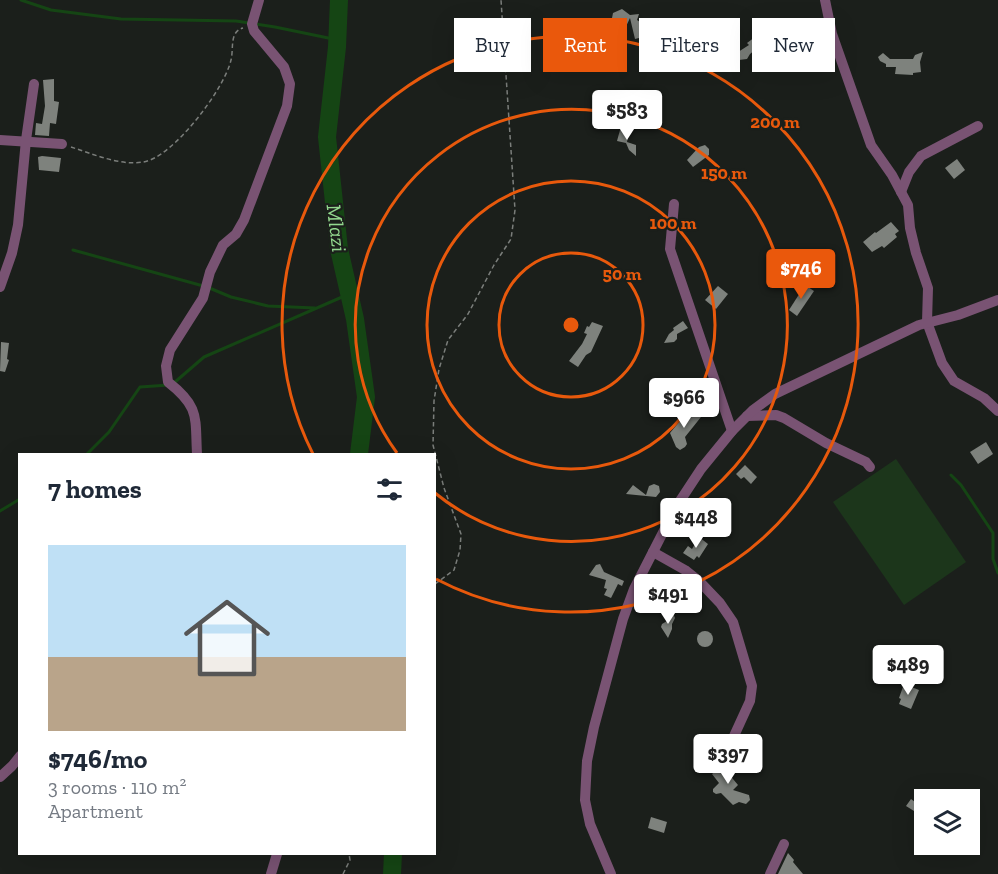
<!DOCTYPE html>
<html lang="en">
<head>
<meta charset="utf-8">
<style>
  :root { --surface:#fff; --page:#f6f6f7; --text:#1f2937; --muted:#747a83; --line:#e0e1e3; --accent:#ea580c }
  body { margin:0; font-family:"Zilla Slab",serif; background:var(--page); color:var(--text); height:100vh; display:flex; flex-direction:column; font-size:22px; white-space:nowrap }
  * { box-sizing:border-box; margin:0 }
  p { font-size:20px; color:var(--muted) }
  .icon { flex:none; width:33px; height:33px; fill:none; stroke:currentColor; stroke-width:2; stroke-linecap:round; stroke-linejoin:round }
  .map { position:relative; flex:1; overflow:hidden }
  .side { position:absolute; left:18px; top:453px; width:418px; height:402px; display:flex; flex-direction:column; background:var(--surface); border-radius:0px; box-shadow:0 6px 24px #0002 }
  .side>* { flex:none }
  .banner { position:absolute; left:454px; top:18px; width:453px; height:54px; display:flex; gap:12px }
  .tools { position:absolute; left:914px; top:789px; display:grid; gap:12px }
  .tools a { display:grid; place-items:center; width:66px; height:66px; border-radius:0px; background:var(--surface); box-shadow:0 6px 24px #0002; font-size:30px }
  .price { position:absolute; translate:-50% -51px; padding:0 14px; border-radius:6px; background:#fff; color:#222; font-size:20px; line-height:39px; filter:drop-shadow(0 2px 3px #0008) }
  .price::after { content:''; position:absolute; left:50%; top:36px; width:18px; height:14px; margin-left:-9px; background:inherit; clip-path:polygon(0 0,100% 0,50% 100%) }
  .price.selected { background:var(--accent); color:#fff }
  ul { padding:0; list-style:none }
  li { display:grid; align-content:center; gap:12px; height:318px; padding:0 30px }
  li+li { border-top:2px solid var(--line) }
  li span { display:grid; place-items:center; height:186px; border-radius:0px; color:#555 }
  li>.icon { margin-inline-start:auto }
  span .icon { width:108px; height:108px; fill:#fffc; stroke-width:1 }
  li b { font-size:26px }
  h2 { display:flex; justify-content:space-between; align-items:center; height:72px; padding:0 30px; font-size:26px }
  .pill { padding:0 21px; border-radius:0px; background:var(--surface); box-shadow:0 6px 24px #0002; font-size:21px; line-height:54px }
  .pill.selected { background:var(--accent); color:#fff }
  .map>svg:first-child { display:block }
</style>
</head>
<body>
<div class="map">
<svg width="998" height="874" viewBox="0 0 998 874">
  <rect width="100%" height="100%" fill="#1b1f1b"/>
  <!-- green -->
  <polygon fill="#1c361b" points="896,459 966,562 904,605 833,502"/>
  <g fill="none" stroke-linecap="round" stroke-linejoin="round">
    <!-- stream -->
    <g stroke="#154514" stroke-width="3">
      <polyline points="21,0 51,10 121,19 236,21 275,27 338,40"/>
      <polyline points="73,250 207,287 231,297 268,306 315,308"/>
      <polyline points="175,382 204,357 349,294"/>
      <polyline points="87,454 109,432 140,387 169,385"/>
      <polyline points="951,475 961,485 993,533 993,559 998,573"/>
      <polyline points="0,511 20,499"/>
    </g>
    <!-- river -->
    <g stroke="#154514" stroke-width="18">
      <polyline points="339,0 337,47 327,137 339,249 355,319 366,397 359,454"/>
      <polyline points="392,874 393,854"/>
    </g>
  </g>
  <!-- building -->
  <g fill="#7e827d">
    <polygon points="622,9 630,15 639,14 637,20 643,24 641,31 643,37 635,39 630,18 622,35 614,37 614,31 616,26 611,23 613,13"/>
    <polygon points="766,34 769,38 750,54 747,59 739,60 735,54 749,45 747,43 755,37 757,40"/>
    <polygon points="923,52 920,62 921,72 913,73 913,75 895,74 896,67 886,67 886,64 880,61 878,57 883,53 890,59 913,59 915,55"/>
    <polygon points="54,79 54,101 59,102 56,124 50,123 49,136 35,135 36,123 42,124 45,106 43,80"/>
    <polygon points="620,130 629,132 627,142 636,145 636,156 629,150 626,143 617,141"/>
    <polygon points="705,145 709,149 709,155 693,167 687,160 699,147"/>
    <polygon points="42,156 61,158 59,172 39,170 38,157"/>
    <polygon points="957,159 965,170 954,179 945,168"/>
    <polygon points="891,222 899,231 895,234 897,237 884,248 882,246 872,252 863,242 875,232 876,233"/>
    <polygon points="805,285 814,291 797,316 789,310"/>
    <polygon points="718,286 728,294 716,309 705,300"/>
    <polygon points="683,321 688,328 677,334 677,339 674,342 664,343 669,334 674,330 673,328"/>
    <polygon points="592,322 603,326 591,352 586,355 578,367 569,361 582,344 587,334 584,333 587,326 589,327"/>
    <polygon points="1,342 9,343 7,359 9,360 5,372 0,371"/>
    <polygon points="690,409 701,417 685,437 687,444 685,447 680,450 676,447 670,433"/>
    <polygon points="986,442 993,454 978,464 970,452"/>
    <polygon points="745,465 757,477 751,484 744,477 741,479 736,474"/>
    <polygon points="654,484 659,486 660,492 656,497 626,494 633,485 646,495 649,486"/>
    <polygon points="699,537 708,544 699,558 697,556 694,560 683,553 688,546 692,549"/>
    <polygon points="600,564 604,572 624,581 622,586 618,584 611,598 604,595 607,589 604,588 606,580 589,575 596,565"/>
    <polygon points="670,613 673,613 675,618 672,624 672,629 668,638 661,627 662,624 667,621"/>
    <circle cx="705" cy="639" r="8"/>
    <polygon points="904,684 919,690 911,709 899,704 901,699 899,698"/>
    <polygon points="721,755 728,762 723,767 738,785 733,790 749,795 750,800 746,804 739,802 733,805 721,793 716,794 713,792 713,789 719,783 712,774 720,767 715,762"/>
    <polygon points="911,799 919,805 918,807 924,811 924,821 917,820 914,811 906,806"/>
    <polygon points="651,817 667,822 664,833 648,828"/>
    <polygon points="788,853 794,860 793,862 803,874 778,874"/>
  </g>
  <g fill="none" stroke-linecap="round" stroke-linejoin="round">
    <!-- path -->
    <g stroke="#7b7e7b" stroke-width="1.5" stroke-dasharray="4.5 3" stroke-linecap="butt">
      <path d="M71,147c22,7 49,19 72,15 30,-4 82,-74 88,-102 3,-12 -2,-28 12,-32"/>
      <polyline points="435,584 454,570 460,550 461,534 444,488 433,445 434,401 439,369 448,340 468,314 494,265 511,239 515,210 501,0"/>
      <polyline points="343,874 350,860 349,854"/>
    </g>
    <!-- minor -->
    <g stroke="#795373" stroke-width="10">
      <polyline points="825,0 832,34 871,145 892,175 908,205 910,228 916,253 928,288 927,322 942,363 954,381 984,398 998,411"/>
      <polyline points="0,140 62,144"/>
      <polyline points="901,192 909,172 921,156 978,126"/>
      <polyline points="674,204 670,249 732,431"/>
      <polyline points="0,287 12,253 18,225 26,140 34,84"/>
      <polyline points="747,416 776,415 784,418 826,443 866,462 870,467"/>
      <path d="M197,454c-2,-37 3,-47 -29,-72l-2,-16 4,-16 33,-52 7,-26 13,-27 13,-11 8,-14 43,-114 3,-22 -6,-17 -30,-36 -2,-7 7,-24"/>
      <polyline points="653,552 685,570 700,582 720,603 733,622 752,686 750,701 734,736"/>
      <polyline points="0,777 12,766 20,756"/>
      <polyline points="271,874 277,854"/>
      <polyline points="611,874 590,824 585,800 587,761 594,727 623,619 634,589 676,507 701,469 732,431 753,410 775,394 919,325 958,315 998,300"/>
      <polyline points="770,874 784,844"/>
    </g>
  </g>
  <!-- distance rings -->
  <g fill="none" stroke="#e8590c" stroke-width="3">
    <circle cx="571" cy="325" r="72"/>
    <circle cx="571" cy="325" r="144"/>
    <path d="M397 453A216 216 0 1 1 435 493"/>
    <path d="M313 454A288 288 0 1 1 436 579"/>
  </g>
  <g text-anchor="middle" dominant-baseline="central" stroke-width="4.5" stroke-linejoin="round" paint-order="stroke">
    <!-- water labels -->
    <g font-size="21" font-style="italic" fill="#93d88e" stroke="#1b1f1b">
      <text transform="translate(337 228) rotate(83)">Mlazi</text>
    </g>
  </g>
  <circle cx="571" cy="325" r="9" fill="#e8590c" stroke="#1b1f1b" stroke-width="3"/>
  <g font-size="18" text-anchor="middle" font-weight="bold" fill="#e8590c" stroke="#1b1f1b" stroke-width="4.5" stroke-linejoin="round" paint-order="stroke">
    <text x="775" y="128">200 m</text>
    <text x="724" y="179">150 m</text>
    <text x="673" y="229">100 m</text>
    <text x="622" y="280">50 m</text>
  </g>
</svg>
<div class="tools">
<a><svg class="icon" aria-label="layers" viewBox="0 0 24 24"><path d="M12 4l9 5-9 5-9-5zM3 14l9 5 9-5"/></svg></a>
</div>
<b class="price" style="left:627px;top:141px">$583</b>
<b class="price selected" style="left:801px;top:300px">$746</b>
<b class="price" style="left:684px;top:429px">$966</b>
<b class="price" style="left:696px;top:549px">$448</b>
<b class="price" style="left:668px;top:625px">$491</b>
<b class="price" style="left:908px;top:696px">$489</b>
<b class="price" style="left:728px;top:785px">$397</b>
<div class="banner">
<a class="pill">Buy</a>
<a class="pill selected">Rent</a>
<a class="pill">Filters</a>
<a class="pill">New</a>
</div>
<section class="side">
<h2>7 homes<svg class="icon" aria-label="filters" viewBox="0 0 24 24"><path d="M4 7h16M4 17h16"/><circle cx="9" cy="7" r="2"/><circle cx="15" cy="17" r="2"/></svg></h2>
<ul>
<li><span style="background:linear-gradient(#bfe0f5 60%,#b9a48a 0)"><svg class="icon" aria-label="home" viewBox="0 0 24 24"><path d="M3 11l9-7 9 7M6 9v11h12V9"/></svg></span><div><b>$746/mo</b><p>3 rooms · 110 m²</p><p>Apartment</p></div></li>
</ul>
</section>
</div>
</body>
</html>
